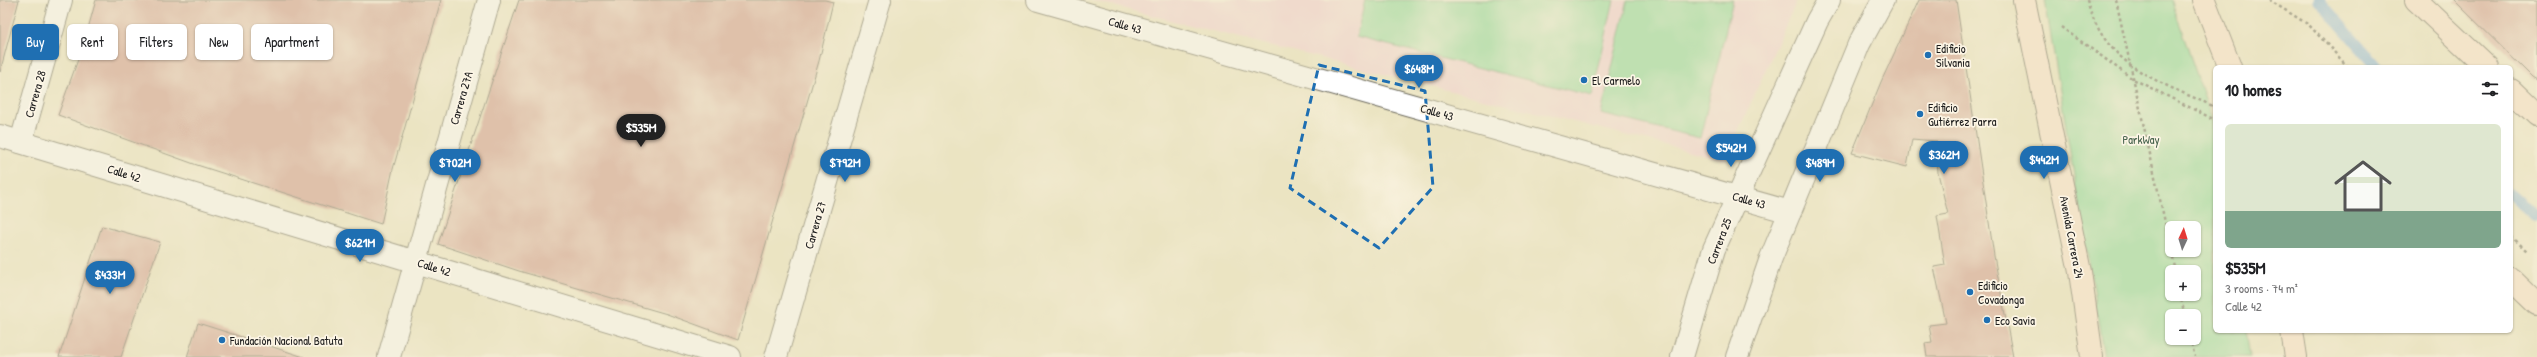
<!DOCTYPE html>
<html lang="en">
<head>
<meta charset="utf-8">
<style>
  :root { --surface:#fff; --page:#f6f6f6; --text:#202124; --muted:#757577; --line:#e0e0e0; --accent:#1f6fb2 }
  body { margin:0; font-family:"Patrick Hand",sans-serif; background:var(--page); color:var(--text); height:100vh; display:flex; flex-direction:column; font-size:15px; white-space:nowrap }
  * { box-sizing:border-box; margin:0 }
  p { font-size:13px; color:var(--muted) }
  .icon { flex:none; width:22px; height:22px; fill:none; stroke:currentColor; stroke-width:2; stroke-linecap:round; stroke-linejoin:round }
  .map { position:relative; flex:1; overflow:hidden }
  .drawer { position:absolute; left:2213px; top:65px; width:300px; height:268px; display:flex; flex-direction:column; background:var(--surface); border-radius:6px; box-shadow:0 1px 3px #0004 }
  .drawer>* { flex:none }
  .top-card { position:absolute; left:12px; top:24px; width:380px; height:36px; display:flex; gap:8px }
  .needle { width:26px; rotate:4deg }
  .fabs { position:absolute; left:2165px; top:221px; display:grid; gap:8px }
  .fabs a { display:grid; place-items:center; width:36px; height:36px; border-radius:6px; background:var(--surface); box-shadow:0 1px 3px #0004; font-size:20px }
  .price { position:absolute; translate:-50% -34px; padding:0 9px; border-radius:14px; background:var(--accent); color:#fff; font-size:13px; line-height:26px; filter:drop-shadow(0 1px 2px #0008) }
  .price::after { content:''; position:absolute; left:50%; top:24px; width:12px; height:9px; margin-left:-6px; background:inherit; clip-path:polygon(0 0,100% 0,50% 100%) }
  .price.on { background:#222; color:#fff }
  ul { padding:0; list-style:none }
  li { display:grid; align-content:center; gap:8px; height:212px; padding:0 12px }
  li+li { border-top:1px solid var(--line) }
  li span { display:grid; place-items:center; height:124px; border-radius:6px; color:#555 }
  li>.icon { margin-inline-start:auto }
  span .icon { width:72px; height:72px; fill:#fffc; stroke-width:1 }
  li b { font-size:17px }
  h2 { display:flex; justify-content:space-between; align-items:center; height:48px; padding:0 12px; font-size:17px }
  .pill { padding:0 14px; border-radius:6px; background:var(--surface); box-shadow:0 1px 3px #0004; font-size:14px; line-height:36px }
  .pill.on { background:var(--accent); color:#fff }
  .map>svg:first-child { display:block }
</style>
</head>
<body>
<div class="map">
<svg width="2537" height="357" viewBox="0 0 2537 357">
  <rect width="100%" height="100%" fill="#fcf5e5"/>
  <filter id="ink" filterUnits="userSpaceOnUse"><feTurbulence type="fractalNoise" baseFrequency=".025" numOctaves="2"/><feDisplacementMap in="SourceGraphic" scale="8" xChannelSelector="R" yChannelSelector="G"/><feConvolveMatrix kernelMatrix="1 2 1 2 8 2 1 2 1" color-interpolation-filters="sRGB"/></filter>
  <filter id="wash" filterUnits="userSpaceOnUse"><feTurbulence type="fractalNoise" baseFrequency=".012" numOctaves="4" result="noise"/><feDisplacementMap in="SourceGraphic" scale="16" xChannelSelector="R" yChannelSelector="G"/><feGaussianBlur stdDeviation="0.9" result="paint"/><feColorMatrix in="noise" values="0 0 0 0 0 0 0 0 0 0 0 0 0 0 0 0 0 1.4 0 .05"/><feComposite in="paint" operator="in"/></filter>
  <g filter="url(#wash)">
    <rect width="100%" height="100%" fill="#ebe4c2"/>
    <!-- built -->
    <polygon fill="#f6cfd8" points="1090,0 1797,0 1725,160"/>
    <!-- green -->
    <g fill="#8adb9c" stroke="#537c5c" fill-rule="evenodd">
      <polygon points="1365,0 1614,0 1592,96 1356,37"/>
      <polygon points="1628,0 1733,0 1700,138 1601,114"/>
      <path d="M2045,0h126l41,119 3,21v191h31l4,26h-146zM2172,228h22v22h-22zM2172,272h22v22h-22zM2172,316h22v22h-22z"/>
    </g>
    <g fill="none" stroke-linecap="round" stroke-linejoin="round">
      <!-- stream -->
      <g stroke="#70a9e0" stroke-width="11">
        <polyline points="2319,0 2377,67"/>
        <polyline points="2511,194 2537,218"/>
      </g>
    </g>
    <g id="blocks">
      <!-- building -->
      <g fill="#d0978d">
        <polygon points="0,0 19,0 0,72"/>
        <polygon points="96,0 441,0 393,169 381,224 197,165 58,115 84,43"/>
        <polygon points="519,0 825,0 833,2 819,61 738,340 667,314 519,271 438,244"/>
        <polygon points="1919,0 1956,0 1994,256 2013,357 1927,357 1925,343 1932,342 1929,325 1946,323 1934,267 1945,265 1937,216 1948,214 1938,173 1936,141 1912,139 1907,167 1852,153 1881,82"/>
        <polygon points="2454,0 2537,0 2537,80 2532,77"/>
        <polygon points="102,226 160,242 121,357 59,357"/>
        <polygon points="198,323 304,357 187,357"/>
      </g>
    </g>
  </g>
  <g filter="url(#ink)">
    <use href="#blocks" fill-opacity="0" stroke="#646256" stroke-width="1"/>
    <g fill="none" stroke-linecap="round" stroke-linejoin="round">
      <defs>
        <g id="street">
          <polyline points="1038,0 1790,212"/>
          <polyline points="0,136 730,357"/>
          <polyline points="21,142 61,0"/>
          <polyline points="389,357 489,0"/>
          <polyline points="776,357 880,0"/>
          <polyline points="1682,357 1714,249 1817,21 1829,0"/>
          <polyline points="1737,357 1771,258 1859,44 1883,0"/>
        </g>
        <g id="secondary">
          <polyline points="2024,0 2080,272 2092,357"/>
          <polyline points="2204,0 2230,67"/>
          <polyline points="2416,0 2487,67"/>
          <polyline points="2511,90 2537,115"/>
          <polyline points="2511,279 2537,304"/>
          <polyline points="2292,331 2296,357"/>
        </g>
      </defs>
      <!-- street casing -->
      <use href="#street" stroke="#646256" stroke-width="24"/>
      <!-- secondary casing -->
      <use href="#secondary" stroke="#646256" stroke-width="24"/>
      <!-- path -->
      <g stroke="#646256" stroke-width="2.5" stroke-dasharray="3 3" stroke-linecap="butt">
        <path d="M2087,0c18,67 71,81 128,107"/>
        <polyline points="2116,0 2176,272"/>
        <polyline points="2269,0 2309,25 2348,67"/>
        <polyline points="2061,27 2133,79 2215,120"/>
        <polyline points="2511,236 2528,252"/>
        <polyline points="2180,294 2185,316"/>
        <polyline points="2190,338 2195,357"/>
      </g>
      <!-- street -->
      <use href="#street" stroke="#fff" stroke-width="22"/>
      <!-- secondary -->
      <use href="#secondary" stroke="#fde4d1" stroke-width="22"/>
    </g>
  </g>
  <!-- marked area -->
  <path d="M0 0H2537V357H0ZM1319,65l106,26 8,96 -54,61 -89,-60z" fill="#ebe4c2" fill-opacity=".55" fill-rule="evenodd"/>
  <path fill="none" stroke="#1f6fb2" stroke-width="3" stroke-dasharray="8 5" stroke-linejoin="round" d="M1319,65l106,26 8,96 -54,61 -89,-60z"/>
  <!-- markers -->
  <g fill="#1f6fb2" stroke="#fcf5e5" stroke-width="1.5">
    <circle cx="1928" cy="55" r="4"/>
    <circle cx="1584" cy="80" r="4"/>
    <circle cx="1920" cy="114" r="4"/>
    <circle cx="1970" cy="292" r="4"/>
    <circle cx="1987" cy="320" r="4"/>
    <circle cx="222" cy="340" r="4"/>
  </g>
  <g text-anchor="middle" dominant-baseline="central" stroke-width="3.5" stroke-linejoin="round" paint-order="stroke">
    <!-- street labels -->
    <g font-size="12" fill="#1c1c1c" stroke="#fcf5e5">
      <text transform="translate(1125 25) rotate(16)">Calle 43</text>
      <text transform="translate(35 94) rotate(-74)">Carrera 28</text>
      <text transform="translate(461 98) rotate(-74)">Carrera 27A</text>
      <text transform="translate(1437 112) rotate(16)">Calle 43</text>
      <text transform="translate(124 173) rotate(17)">Calle 42</text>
      <text transform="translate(1749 200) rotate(16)">Calle 43</text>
      <text transform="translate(815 225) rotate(-74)">Carrera 27</text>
      <text transform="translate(2072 237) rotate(79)">Avenida Carrera 24</text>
      <text transform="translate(1719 241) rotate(-69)">Carrera 25</text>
      <text transform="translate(434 267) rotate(17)">Calle 42</text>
    </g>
    <!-- poi labels -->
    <g font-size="12" fill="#1c1c1c" stroke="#fcf5e5" text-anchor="start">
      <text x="1936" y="48">Edificio<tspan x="1936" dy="14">Silvania</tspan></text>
      <text x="1592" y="80">El Carmelo</text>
      <text x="1928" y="107">Edificio<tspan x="1928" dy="14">Gutiérrez Parra</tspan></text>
      <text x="1978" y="285">Edificio<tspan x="1978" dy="14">Covadonga</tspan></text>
      <text x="1995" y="320">Eco Savia</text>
      <text x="230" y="340">Fundación Nacional Batuta</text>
    </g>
    <!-- park labels -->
    <g font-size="12" fill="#425f49" stroke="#fcf5e5">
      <text x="2141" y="139">ParkWay</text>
    </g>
  </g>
</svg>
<div class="fabs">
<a><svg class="needle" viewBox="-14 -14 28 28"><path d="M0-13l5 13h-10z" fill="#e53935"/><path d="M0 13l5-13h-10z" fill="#757577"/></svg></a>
<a>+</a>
<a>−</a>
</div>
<b class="price" style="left:1419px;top:89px">$648M</b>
<b class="price on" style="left:641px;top:148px">$535M</b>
<b class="price" style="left:1731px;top:168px">$542M</b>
<b class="price" style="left:1944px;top:175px">$362M</b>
<b class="price" style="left:2044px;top:180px">$442M</b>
<b class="price" style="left:455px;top:183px">$702M</b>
<b class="price" style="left:845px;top:183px">$792M</b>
<b class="price" style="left:1820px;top:183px">$489M</b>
<b class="price" style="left:360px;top:263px">$621M</b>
<b class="price" style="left:110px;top:295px">$433M</b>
<div class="top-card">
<a class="pill on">Buy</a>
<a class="pill">Rent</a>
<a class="pill">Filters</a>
<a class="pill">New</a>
<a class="pill">Apartment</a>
</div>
<section class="drawer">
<h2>10 homes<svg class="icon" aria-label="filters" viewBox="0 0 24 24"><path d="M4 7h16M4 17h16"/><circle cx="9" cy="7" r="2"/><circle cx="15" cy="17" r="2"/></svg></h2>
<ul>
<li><span style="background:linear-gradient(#dfe7d0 70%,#7fa58c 0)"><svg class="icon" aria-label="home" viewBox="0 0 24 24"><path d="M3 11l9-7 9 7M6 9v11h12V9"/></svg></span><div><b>$535M</b><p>3 rooms · 74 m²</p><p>Calle 42</p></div></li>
</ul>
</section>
</div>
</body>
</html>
